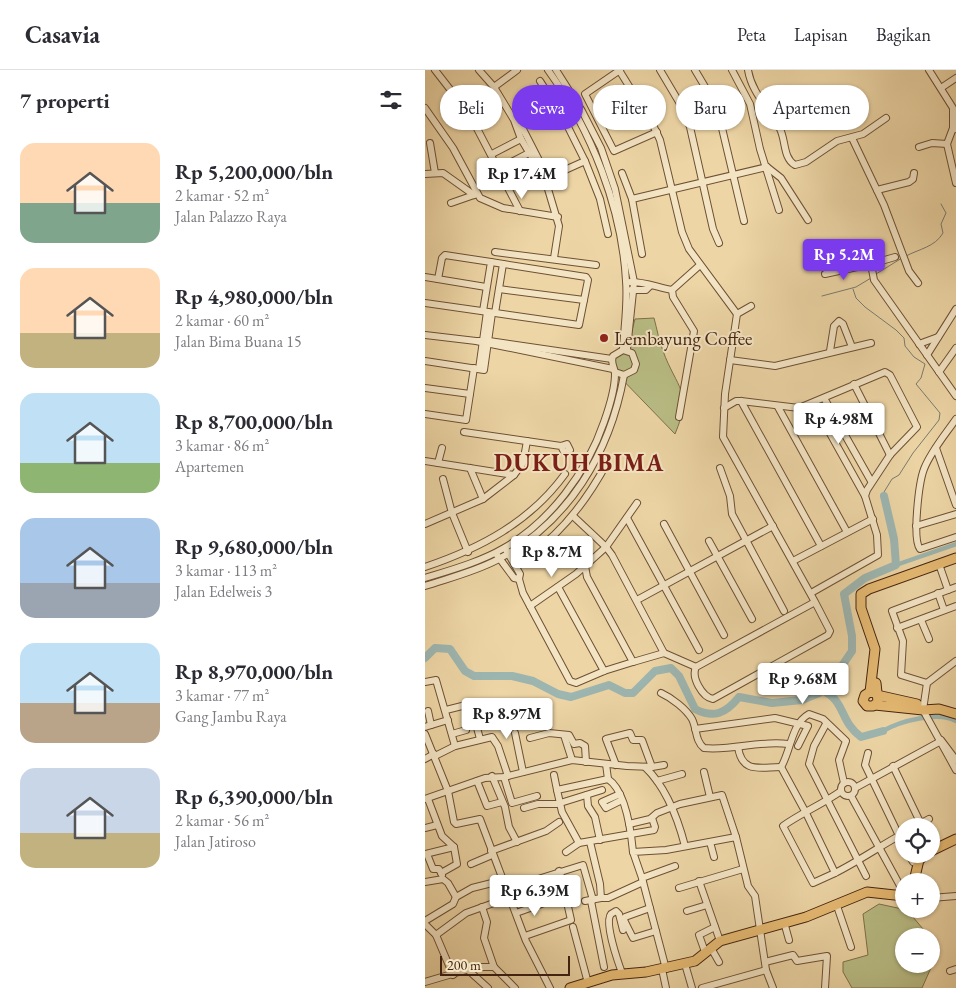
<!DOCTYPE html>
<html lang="id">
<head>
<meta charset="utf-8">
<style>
  :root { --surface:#fff; --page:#f2f2f3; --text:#2b2b33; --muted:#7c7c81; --line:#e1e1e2; --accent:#7c3aed }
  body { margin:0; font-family:"EB Garamond",serif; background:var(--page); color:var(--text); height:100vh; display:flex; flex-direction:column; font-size:19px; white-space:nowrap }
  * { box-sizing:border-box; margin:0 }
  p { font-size:16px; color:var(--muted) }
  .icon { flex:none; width:28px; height:28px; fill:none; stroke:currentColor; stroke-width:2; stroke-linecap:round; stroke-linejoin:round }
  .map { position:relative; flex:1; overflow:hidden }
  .panel { display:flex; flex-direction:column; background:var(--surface); width:425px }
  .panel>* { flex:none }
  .top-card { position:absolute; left:15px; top:15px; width:440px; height:45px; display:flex; gap:10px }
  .buttons { position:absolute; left:470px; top:748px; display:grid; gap:10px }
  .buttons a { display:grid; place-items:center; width:45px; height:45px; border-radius:50%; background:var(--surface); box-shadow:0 1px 4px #0004; font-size:25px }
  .scale { position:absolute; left:15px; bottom:12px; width:130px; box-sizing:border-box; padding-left:5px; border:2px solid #442310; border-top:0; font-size:14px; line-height:18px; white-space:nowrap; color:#442310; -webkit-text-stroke:4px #f3e4c4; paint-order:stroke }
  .price { position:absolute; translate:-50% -42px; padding:0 11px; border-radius:5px; background:#fff; color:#222; font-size:16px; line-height:32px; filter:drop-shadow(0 1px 2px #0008) }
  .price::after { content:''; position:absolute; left:50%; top:30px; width:15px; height:11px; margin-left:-8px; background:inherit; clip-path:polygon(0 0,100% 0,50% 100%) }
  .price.selected { background:var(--accent); color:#fff }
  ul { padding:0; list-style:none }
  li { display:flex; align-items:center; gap:15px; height:125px; padding:0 20px }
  li span { display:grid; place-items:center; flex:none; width:140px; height:100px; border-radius:15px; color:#555 }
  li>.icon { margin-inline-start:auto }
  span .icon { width:60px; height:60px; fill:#fffc; stroke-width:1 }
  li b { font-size:21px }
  h2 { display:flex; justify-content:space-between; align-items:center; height:60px; padding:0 20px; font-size:21px }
  .chip { padding:0 18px; border-radius:22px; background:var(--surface); box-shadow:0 1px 4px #0004; font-size:18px; line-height:45px }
  .chip.selected { background:var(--accent); color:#fff }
  header { display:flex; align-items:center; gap:30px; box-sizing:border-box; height:70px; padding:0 25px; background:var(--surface); border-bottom:1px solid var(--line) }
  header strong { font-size:24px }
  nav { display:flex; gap:28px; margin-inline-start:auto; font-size:18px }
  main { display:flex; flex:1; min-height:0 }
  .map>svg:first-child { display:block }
</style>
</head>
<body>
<header>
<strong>Casavia</strong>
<nav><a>Peta</a><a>Lapisan</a><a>Bagikan</a></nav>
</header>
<main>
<section class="panel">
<h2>7 properti<svg class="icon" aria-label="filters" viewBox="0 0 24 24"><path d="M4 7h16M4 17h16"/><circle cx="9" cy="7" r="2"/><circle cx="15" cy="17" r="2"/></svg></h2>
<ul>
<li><span style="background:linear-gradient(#ffd9b3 60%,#7fa58c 0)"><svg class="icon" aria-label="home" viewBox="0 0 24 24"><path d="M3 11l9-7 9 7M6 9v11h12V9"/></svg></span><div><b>Rp 5,200,000/bln</b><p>2 kamar · 52 m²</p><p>Jalan Palazzo Raya</p></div></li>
<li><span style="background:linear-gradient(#ffd9b3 65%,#c2b280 0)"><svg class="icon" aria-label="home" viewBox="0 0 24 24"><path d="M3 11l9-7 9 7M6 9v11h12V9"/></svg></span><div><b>Rp 4,980,000/bln</b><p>2 kamar · 60 m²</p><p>Jalan Bima Buana 15</p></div></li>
<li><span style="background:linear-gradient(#bfe0f5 70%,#8fb573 0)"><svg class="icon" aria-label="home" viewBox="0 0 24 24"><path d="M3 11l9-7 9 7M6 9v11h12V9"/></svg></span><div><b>Rp 8,700,000/bln</b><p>3 kamar · 86 m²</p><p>Apartemen</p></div></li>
<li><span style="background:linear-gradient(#a9c7e8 65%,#9aa5b1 0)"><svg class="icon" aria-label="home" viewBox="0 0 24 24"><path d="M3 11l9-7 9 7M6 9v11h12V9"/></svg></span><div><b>Rp 9,680,000/bln</b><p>3 kamar · 113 m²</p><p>Jalan Edelweis 3</p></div></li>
<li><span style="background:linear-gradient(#bfe0f5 60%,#b9a48a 0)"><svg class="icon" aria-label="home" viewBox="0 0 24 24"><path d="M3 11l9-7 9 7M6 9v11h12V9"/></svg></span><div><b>Rp 8,970,000/bln</b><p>3 kamar · 77 m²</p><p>Gang Jambu Raya</p></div></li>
<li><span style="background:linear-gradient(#c9d6e8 65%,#c2b280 0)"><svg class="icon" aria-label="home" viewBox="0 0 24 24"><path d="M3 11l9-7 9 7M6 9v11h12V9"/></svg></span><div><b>Rp 6,390,000/bln</b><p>2 kamar · 56 m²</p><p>Jalan Jatiroso</p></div></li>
</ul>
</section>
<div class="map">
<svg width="531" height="918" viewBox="0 0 531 918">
  <rect width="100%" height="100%" fill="#edd5a5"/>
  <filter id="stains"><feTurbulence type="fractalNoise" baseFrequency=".004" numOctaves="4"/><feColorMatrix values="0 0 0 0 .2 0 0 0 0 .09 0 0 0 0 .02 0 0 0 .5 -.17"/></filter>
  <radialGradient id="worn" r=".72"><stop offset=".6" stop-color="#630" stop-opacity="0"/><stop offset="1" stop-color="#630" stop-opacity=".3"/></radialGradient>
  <!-- green -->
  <g fill="#b9bd85" stroke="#7e704a">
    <path d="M229,248c3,11 5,23 9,33 14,38 30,40 12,83l-60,-62 -3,-13 15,-9 8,-31z"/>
    <polygon points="454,834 482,840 504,866 479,866 479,894 506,894 506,870 513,882 497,918 427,918 418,902 418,892 443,885 438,844"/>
  </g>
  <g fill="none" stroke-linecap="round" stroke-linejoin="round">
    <!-- stream -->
    <g stroke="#797b71" stroke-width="1">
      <path d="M481,186c13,-7 29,-9 37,-23l-2,-9 5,-11 -5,-9"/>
      <polyline points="451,204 477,188"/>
      <polyline points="428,219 431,228 440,237 471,260 479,268 480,276 489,287 500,294 496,308 491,314 515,343 514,350 488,383 474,405 467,409 459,422 459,426"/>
      <polyline points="397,226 431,217 446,208"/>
    </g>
    <!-- canal -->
    <g stroke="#9db6b1" stroke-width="4.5">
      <polyline points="471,495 531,474"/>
      <path d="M458,661c17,-10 55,-20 73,-10"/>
    </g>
    <!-- river -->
    <g stroke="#9db6b1" stroke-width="8">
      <path d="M0,588l10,-10 15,1 15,22 9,5h38l21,5 25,13 13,3 38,-12 16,8h8l22,-22 16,-3 8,8 16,33c19,10 31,4 44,-12l33,6 30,-3 17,-7 12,-11 21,-31v-15l-8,-42 21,-16 31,-13 -2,-26 -10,-43"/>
      <path d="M397,620c24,11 17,31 39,47l22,-6"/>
    </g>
    <defs>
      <g id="minor">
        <polyline points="10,0 45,45 95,141"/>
        <polyline points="54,0 69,17 89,50 96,69 120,109 134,156 129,188"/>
        <path d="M123,0c43,60 74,137 78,211 2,23 -2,47 -3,69"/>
        <polyline points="131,0 157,41 176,78 190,119 209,212 202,279"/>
        <polyline points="194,0 228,55 235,70 257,162 264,179 312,244"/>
        <polyline points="195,0 160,24 189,81 232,62"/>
        <polyline points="235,0 254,32 265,57 288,159 294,173"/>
        <polyline points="270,0 292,37 319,151"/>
        <polyline points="307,0 325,34 335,79 354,140"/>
        <path d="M323,0c4,24 22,39 32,59 6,12 3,29 15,36l11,-3 31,-21 26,-7 23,-16"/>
        <polyline points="504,0 528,38 528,58"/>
        <polyline points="115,11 138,47 160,91 120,109"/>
        <polyline points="69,17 92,0"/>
        <polyline points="516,18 531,8"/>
        <polyline points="338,34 361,22"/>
        <polyline points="0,38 28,78 55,128 78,138 133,147"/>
        <polyline points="91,51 98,59 119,100 119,107"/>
        <polyline points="351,52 368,44"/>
        <polyline points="530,59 528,58 522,74 531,113"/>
        <polyline points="427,68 459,135 484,201 493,213"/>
        <polyline points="5,73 10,103"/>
        <polyline points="494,77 507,73 522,74"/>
        <polyline points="67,84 96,69"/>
        <polyline points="160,91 175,129 183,164"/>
        <polyline points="342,97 356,108 383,150"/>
        <polyline points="75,98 104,83"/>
        <polyline points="197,103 207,129 217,184"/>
        <polyline points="0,104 18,103 49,125"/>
        <polyline points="452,120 484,112 488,109 489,103"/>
        <polyline points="207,129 342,97"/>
        <polyline points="26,133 49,125"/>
        <polyline points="70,182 171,195"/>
        <polyline points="446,194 470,187"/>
        <polyline points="400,204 446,194 449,210 531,326"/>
        <polyline points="0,207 61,217"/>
        <polyline points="13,209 17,188 20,185 66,192 58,241"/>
        <path d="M205,212c16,0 26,5 42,8"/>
        <polyline points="74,219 159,230"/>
        <polyline points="206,220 221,220 225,216"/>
        <polyline points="0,233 154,255 163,210 161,207 66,192"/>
        <path d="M326,236l-14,8 -12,80 -2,43 92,165 -119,65c-5,10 6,30 17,32l115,-64 2,-4 -15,-29"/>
        <polyline points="70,243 78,194"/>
        <polyline points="0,265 51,271 188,299"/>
        <polyline points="52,271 64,271 187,289"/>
        <polyline points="494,274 513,267"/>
        <polyline points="405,281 409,256 414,251 418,254 427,277"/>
        <polyline points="502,285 531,239"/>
        <polyline points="305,290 350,296 446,273"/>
        <polyline points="0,291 59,300 67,243"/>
        <polyline points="54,299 62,242"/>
        <polyline points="514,302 531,278"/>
        <polyline points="429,314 465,385"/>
        <polyline points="0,318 45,324"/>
        <polyline points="399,328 446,411"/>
        <polyline points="316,331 396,476"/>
        <polyline points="388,333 440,426"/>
        <polyline points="353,337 422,462"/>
        <polyline points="299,338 311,331 316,331 374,338 460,302 465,305 492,357 465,385 442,420 440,426 452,465 453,485 386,523"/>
        <polyline points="0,344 41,350 49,298"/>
        <polyline points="254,347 269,261 248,227 247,220 275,195"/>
        <path d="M531,349c-11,16 -25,32 -32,50 -5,13 -12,70 -4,80l36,-12"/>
        <polyline points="39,362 136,376 142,374 145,380 139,382 136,376"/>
        <polyline points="511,378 531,435"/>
        <polyline points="0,391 89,405 58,429 0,454"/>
        <polyline points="13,393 17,378"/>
        <polyline points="45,398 58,429"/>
        <polyline points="295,398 305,426 307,444 359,541"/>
        <polyline points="89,405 98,393 102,371"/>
        <polyline points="18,409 27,443 43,482"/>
        <polyline points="148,446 181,477 187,485 239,583 271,597"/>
        <polyline points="202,448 274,580"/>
        <polyline points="239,454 299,565"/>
        <polyline points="491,456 531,444"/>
        <polyline points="284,471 327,549"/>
        <polyline points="80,478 95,504 94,509 98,523 145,611 151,613 179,601 208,592 162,507 160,496"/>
        <path d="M106,484c33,-23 57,-56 76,-91"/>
        <polyline points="72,485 89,508 94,509"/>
        <polyline points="368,491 448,449"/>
        <polyline points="514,494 523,520"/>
        <path d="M0,497c56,-19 105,-45 140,-93"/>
        <path d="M0,508c26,-8 55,-16 79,-30 46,-26 83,-76 100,-126 5,-14 11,-33 11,-48 0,-7 -5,-10 -2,-18l10,-6 9,3 4,11 -2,6 -10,5 -9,-3"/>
        <path d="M0,516c24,-8 49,-14 72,-26 72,-38 113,-107 127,-185"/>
        <polyline points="133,517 179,601"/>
        <polyline points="531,517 467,541 478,571 476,605 502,613 498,640 531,700"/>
        <polyline points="513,523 519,540"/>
        <polyline points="212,530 348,456"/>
        <polyline points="105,536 151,504 181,477 212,433"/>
        <polyline points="496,550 504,569"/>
        <polyline points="472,558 531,536"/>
        <polyline points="208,592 239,583"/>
        <polyline points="0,612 11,610 30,676"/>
        <polyline points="502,613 531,591"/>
        <path d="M236,623c11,5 25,16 31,26 5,10 3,22 12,29 28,3 56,-8 84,-4"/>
        <polyline points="21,640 41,635"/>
        <polyline points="3,641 6,655"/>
        <polyline points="401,654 389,676 384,694 441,806"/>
        <polyline points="0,657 23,650"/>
        <polyline points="270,659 350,648 383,656 373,676"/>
        <polyline points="90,663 98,702"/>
        <polyline points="0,664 23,721 29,752 31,754 55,749 101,871 125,918"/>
        <polyline points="27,664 41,660"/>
        <polyline points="139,665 147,690"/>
        <polyline points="105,668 124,663 144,665 149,674 155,673 160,676 161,692"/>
        <polyline points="55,669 51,654 53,649 82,644"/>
        <polyline points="516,670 531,690"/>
        <path d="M313,677c4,27 22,20 43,20"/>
        <polyline points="443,683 440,695 479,776"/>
        <polyline points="10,686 30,676 67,667 73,676 83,706"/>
        <polyline points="0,689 9,684"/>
        <path d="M181,694l2,15c18,12 23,52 25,73"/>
        <polyline points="191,695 181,669 205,663 208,670 217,670 227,697"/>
        <polyline points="468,696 496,754"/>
        <path d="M220,697c21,20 33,52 40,79"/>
        <path d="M356,697l25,46 29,60 -22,10 -30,-57c18,-13 40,-22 58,-35"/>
        <path d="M356,697c10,-16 10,-43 28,-53l14,5 23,22 -7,19 5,23"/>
        <polyline points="279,702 285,727"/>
        <polyline points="129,705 132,720"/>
        <polyline points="67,706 80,737 84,757 92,772"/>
        <polyline points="79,707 87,733 112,726"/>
        <polyline points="52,711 62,736 77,732"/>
        <polyline points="232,711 257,704"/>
        <circle cx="423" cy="719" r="7"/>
        <polyline points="430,718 516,671"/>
        <polyline points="195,724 177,732 181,738 197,730"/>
        <polyline points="162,725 163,736 170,747 175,770"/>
        <polyline points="426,726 479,823"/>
        <polyline points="0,729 60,708 79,707 147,690 202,696 227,697 239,695"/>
        <polyline points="3,729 17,766 29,777 32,794 16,803"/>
        <polyline points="99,738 113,734 132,734 177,720"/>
        <polyline points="204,754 225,749 232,743 255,734 297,725 311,767"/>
        <polyline points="491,756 504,749"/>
        <polyline points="0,758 12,755"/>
        <polyline points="285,772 289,787"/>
        <polyline points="154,773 137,742 132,720 183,709"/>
        <polyline points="66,781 121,761 134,752"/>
        <polyline points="141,782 154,773 229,760 230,757 227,748"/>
        <polyline points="0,784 29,777"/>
        <polyline points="2,784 8,799 14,799 17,805"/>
        <polyline points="483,784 488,792"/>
        <polyline points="46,794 67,785"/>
        <polyline points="134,801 137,809"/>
        <path d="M410,803c24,-12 45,-27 69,-40"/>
        <polyline points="217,808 208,782 241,780 311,767 323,816 330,826 341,900 348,918"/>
        <polyline points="274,811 295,871"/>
        <polyline points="0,812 18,809 23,813 31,827"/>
        <polyline points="254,818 318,799"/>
        <polyline points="81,819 158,795 168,830"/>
        <polyline points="176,828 183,828 218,812"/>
        <polyline points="506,828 531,826"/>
        <polyline points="160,831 176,828 175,814 165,772"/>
        <polyline points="166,831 179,897"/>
        <polyline points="412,836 426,877"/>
        <polyline points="57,837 62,852 59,868 69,897"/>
        <polyline points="225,838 200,847 199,850 208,868 231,861"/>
        <polyline points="262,841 282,835"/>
        <polyline points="91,843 122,832"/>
        <polyline points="0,851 28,834 31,827 47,818 79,810"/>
        <polyline points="359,852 364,870"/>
        <polyline points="0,854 11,865 28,905"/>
        <polyline points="148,857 163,913"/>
        <polyline points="11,865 41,843 77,830"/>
        <polyline points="100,866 146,850 139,819"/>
        <polyline points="286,878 294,892"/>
        <polyline points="279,879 274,865 290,857"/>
        <polyline points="340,892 368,885 372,891 402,886 400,918"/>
        <polyline points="260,894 267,918"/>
        <polyline points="237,899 241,918"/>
        <polyline points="241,899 217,808 250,796"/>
        <polyline points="43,900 63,918"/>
        <polyline points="525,901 531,899"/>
        <path d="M197,903c-4,-11 -18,-51 -11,-59l5,-3 3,3 4,16"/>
        <polyline points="0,912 51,897 69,897 90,918"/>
        <polyline points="277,918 341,900"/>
      </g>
      <g id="major">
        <polyline points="445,622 450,579 436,538 436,524 444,519 531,488"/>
        <polyline points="450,623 445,622 440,625 438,631 442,636 448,636 453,632 451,613"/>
        <polyline points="452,625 492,634"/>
        <polyline points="450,635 498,640 514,639 531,644"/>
        <polyline points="506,781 531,769"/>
        <polyline points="489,811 494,790 501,784"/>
        <polyline points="145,918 187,905 221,902 270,891 295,871 381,847 442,822 479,826"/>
      </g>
    </defs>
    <!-- minor casing -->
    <use href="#minor" stroke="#6e5035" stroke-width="8"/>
    <!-- major casing -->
    <use href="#major" stroke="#442310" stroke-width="11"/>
    <!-- minor -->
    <use href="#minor" stroke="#f3e4c4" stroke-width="6"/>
    <!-- major -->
    <use href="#major" stroke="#e6ba72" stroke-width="9"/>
  </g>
  <!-- markers -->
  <circle fill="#8f2418" stroke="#f3e4c4" stroke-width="2" cx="179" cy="268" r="5"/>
  <g text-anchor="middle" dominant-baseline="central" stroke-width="4" stroke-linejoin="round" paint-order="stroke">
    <!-- poi labels -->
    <g font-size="19" fill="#442310" stroke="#f3e4c4" text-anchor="start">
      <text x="189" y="268">Lembayung Coffee</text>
    </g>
    <!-- district labels -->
    <g font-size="24" font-weight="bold" letter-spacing="1" fill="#7a1f14" stroke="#f3e4c4">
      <text x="154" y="392">DUKUH BIMA</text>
    </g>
  </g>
  <rect width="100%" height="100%" filter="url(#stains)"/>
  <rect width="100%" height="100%" fill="url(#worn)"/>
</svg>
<div class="buttons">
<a><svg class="icon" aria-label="locate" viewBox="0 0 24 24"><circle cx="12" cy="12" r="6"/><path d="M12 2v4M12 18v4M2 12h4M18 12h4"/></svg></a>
<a>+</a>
<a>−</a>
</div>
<div class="scale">200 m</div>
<b class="price" style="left:97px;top:130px">Rp 17.4M</b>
<b class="price selected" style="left:419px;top:211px">Rp 5.2M</b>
<b class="price" style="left:414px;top:375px">Rp 4.98M</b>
<b class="price" style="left:127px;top:508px">Rp 8.7M</b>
<b class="price" style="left:378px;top:635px">Rp 9.68M</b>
<b class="price" style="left:82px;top:670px">Rp 8.97M</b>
<b class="price" style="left:110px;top:847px">Rp 6.39M</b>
<div class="top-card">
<a class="chip">Beli</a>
<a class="chip selected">Sewa</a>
<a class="chip">Filter</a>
<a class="chip">Baru</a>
<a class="chip">Apartemen</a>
</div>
</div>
</main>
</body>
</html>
